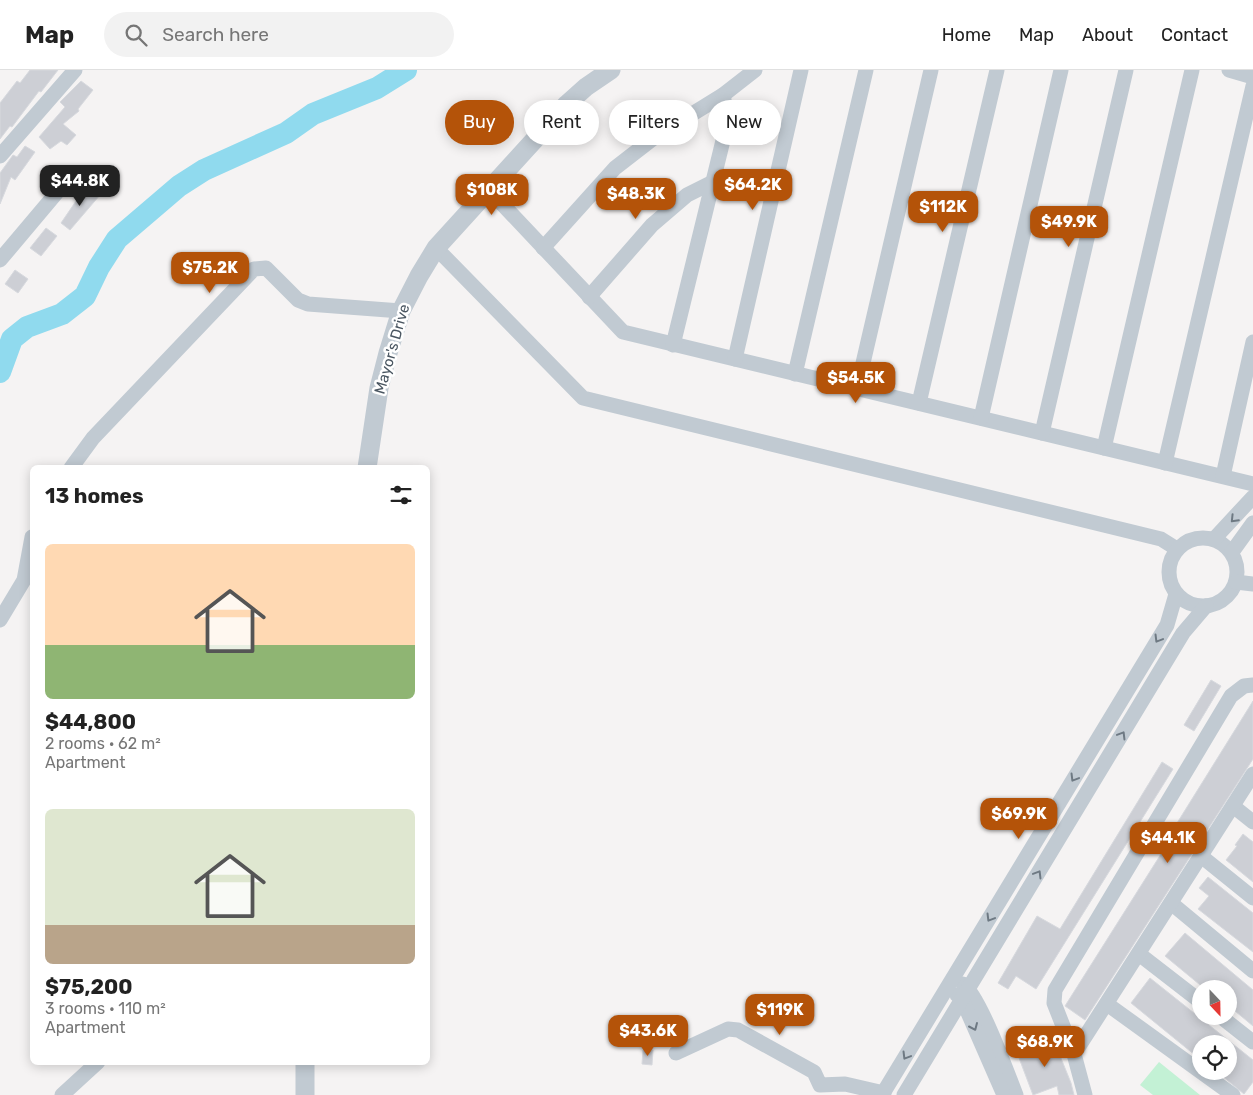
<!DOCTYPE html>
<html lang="en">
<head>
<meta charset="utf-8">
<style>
  :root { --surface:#fff; --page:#f2f2f2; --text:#222; --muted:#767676; --line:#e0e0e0; --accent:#b45309 }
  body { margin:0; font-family:Rubik,sans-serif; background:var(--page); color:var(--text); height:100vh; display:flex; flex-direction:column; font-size:19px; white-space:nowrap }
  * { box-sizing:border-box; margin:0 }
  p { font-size:16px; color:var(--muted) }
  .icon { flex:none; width:28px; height:28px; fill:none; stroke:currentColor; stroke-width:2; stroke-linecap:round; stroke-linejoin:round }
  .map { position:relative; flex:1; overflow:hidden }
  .details { position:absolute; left:30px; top:395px; width:400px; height:600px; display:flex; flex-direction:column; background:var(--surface); border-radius:8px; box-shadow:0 2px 12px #0003 }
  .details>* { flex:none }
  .guide { position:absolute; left:445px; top:30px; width:475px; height:45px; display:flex; gap:10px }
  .needle { width:32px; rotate:158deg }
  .buttons { position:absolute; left:1192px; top:910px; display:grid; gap:10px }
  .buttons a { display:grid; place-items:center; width:45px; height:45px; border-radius:50%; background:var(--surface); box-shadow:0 2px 12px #0003; font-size:25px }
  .price { position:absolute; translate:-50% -42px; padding:0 11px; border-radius:10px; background:var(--accent); color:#fff; font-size:16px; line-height:32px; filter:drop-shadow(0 1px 2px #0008) }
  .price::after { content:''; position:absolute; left:50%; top:30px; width:15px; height:11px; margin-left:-8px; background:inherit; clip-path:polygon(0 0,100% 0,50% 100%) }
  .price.on { background:#222; color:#fff }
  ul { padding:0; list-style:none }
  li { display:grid; align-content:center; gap:10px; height:265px; padding:0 15px }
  li span { display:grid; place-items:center; height:155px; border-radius:8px; color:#555 }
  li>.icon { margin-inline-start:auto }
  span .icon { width:90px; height:90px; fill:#fffc; stroke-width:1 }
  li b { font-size:21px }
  h2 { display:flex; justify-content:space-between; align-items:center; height:60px; padding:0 15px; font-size:21px }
  .pill { padding:0 18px; border-radius:22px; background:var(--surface); box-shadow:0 2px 12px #0003; font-size:18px; line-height:45px }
  .pill.on { background:var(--accent); color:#fff }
  header { display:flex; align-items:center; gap:30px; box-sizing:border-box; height:70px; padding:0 25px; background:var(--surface); border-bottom:1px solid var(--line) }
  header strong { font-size:24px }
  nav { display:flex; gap:28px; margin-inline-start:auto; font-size:18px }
  .search { width:350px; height:45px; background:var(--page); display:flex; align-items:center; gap:12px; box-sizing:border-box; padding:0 18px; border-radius:28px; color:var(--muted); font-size:19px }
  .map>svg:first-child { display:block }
</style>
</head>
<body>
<header>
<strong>Map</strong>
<div class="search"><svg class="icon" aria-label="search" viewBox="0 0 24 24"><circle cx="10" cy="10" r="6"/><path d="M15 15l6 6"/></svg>Search here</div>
<nav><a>Home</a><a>Map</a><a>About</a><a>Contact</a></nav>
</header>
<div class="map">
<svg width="1253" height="1025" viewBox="0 0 1253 1025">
  <rect width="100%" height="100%" fill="#f5f3f3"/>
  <!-- green -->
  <polygon fill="#c3f1d5" points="1159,992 1200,1025 1153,1025 1140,1015"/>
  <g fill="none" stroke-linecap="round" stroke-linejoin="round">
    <!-- river -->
    <polyline stroke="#90daee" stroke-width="22" points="0,302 12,269 27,257 62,244 85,226 99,197 117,169 179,116 204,100 286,63 313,44 377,18 406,0"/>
  </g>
  <!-- building -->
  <g fill="#cdcfd5" stroke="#d7d9de">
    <polygon points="30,0 58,0 41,22 39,21 12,57 10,56 0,69 0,33 17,11 20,13"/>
    <polygon points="81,11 93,20 78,39 79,41 63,54 76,65 67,75 61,71 50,79 39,67 65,37 60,32"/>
    <polygon points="25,76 35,82 15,110 11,107 0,134 0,103 13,85 17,87"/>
    <polygon points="87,115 100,125 70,160 61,153"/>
    <polygon points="46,158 57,166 41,186 30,178"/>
    <polygon points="15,200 28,209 18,223 5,214"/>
    <polygon points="1211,610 1221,616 1194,661 1184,655"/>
    <polygon points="1253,631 1253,689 1085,950 1065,936 1161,784 1159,782"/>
    <polygon points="1162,692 1173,699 1036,919 1016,906 1008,919 998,913 1037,846 1060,859"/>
    <polygon points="1243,764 1253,772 1253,812 1226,790 1237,776 1235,775"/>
    <polygon points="1208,807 1253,843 1253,882 1198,839 1209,826 1199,818"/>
    <polygon points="1185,863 1253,920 1253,956 1229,936 1229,919 1205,919 1165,886"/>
    <polygon points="1150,908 1253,990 1253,1012 1244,1024 1216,1001 1229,1001 1229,974 1201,974 1201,990 1131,933"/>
    <polygon points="1052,966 1071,1013 1074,1025 1059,1025 1057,1016 1033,1025 1016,980"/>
    <polygon points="643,980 653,980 652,995 642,994"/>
  </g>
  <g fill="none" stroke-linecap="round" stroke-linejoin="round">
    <!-- minor -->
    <g stroke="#c1cad2" stroke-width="15">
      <polyline points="1229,0 1253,7"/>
      <polyline points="0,86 75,0"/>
      <polyline points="488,119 623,262 1253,414"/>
      <polyline points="436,178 583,328 1161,469 1177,479"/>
      <polyline points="543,178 615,98 655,67 723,25 755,0"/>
      <polyline points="0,190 64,114"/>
      <polyline points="589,227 652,155 687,125 713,112"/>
      <polyline points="673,275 728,50 723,25"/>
      <polyline points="735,289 801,0"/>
      <polyline points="795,304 866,0"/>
      <polyline points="857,319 931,0"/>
      <polyline points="919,333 997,0"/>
      <polyline points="981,348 1061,0"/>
      <polyline points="1042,363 1126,0"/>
      <polyline points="1104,378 1192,0"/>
      <polyline points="1165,393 1253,16"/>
      <polyline points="71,398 93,368 254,199 266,198 298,230 308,234 401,241"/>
      <polyline points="1223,406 1253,272"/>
      <circle cx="1203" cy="502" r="34"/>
      <polyline points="1214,469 1253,427"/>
      <polyline points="1232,482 1253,453"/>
      <polyline points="1236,512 1253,514"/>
      <polyline points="0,550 24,510 32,467"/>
      <polyline points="1233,736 1253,752"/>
      <polyline points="1201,786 1253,828"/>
      <polyline points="1171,833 1253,901"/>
      <polyline points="1139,884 1201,932"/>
      <path d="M963,914c17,13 44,88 53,111"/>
      <polyline points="957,925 962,929 1004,1025"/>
      <polyline points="1107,934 1233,1025"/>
      <polyline points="1220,946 1253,972"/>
      <polyline points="676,983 728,959 738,960 814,1002 820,1015 845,1014 884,1023"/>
      <polyline points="1074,984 1253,704"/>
      <polyline points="62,1025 98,992"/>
      <polyline points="882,1025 1167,555 1176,524"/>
      <polyline points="904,1025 1183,563 1206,536"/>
      <polyline points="1085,1025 1074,984 1054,933 1055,920 1231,626 1244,616 1253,615"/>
    </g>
    <!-- tertiary -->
    <g stroke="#c1cad2" stroke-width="19">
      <polyline points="367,398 379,318 388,283 401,241 419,206 436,178 567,34 586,17 611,0"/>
      <polyline points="305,1025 305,992"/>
    </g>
  </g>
  <!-- one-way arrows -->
  <defs><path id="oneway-chevron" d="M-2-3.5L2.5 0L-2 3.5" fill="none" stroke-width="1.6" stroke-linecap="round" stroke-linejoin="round" transform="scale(1.25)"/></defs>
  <g stroke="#6e7983">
    <use href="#oneway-chevron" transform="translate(1234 449) rotate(134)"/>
    <use href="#oneway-chevron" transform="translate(1158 569) rotate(121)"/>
    <use href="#oneway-chevron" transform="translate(1122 665) rotate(-59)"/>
    <use href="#oneway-chevron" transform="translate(1074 708) rotate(121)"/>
    <use href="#oneway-chevron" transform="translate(1038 804) rotate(-59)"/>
    <use href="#oneway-chevron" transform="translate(990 848) rotate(121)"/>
    <use href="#oneway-chevron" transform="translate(974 957) rotate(66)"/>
    <use href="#oneway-chevron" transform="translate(906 986) rotate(121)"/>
  </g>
  <g text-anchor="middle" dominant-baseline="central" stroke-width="5" stroke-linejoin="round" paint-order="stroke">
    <!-- street labels -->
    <g font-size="15" fill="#4a5661" stroke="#fff">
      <text transform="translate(392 279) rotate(-74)">Mayor's Drive</text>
    </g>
  </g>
</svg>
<div class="buttons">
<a><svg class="needle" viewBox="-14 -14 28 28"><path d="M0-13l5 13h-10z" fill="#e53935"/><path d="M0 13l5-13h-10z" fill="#767676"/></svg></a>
<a><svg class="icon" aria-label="locate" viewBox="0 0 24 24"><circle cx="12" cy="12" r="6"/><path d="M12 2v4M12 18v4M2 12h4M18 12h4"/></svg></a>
</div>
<b class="price on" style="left:80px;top:137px">$44.8K</b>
<b class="price" style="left:753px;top:141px">$64.2K</b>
<b class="price" style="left:492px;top:146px">$108K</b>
<b class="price" style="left:636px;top:150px">$48.3K</b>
<b class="price" style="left:943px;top:163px">$112K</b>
<b class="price" style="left:1069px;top:178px">$49.9K</b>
<b class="price" style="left:210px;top:224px">$75.2K</b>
<b class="price" style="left:856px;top:334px">$54.5K</b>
<b class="price" style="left:1019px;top:770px">$69.9K</b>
<b class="price" style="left:1168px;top:794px">$44.1K</b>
<b class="price" style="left:780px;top:966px">$119K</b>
<b class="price" style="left:648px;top:987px">$43.6K</b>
<b class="price" style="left:1045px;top:998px">$68.9K</b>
<div class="guide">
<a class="pill on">Buy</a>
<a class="pill">Rent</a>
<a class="pill">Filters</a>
<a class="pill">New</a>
</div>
<section class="details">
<h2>13 homes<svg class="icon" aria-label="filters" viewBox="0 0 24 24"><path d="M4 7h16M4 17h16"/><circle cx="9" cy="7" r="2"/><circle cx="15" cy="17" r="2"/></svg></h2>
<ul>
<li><span style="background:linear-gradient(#ffd9b3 65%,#8fb573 0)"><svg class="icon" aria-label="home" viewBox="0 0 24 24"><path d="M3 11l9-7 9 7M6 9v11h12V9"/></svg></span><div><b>$44,800</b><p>2 rooms · 62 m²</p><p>Apartment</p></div></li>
<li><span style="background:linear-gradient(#dfe7d0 75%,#b9a48a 0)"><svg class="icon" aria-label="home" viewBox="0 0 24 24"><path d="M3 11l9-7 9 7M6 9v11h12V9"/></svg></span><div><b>$75,200</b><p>3 rooms · 110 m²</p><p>Apartment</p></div></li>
</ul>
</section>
</div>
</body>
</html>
